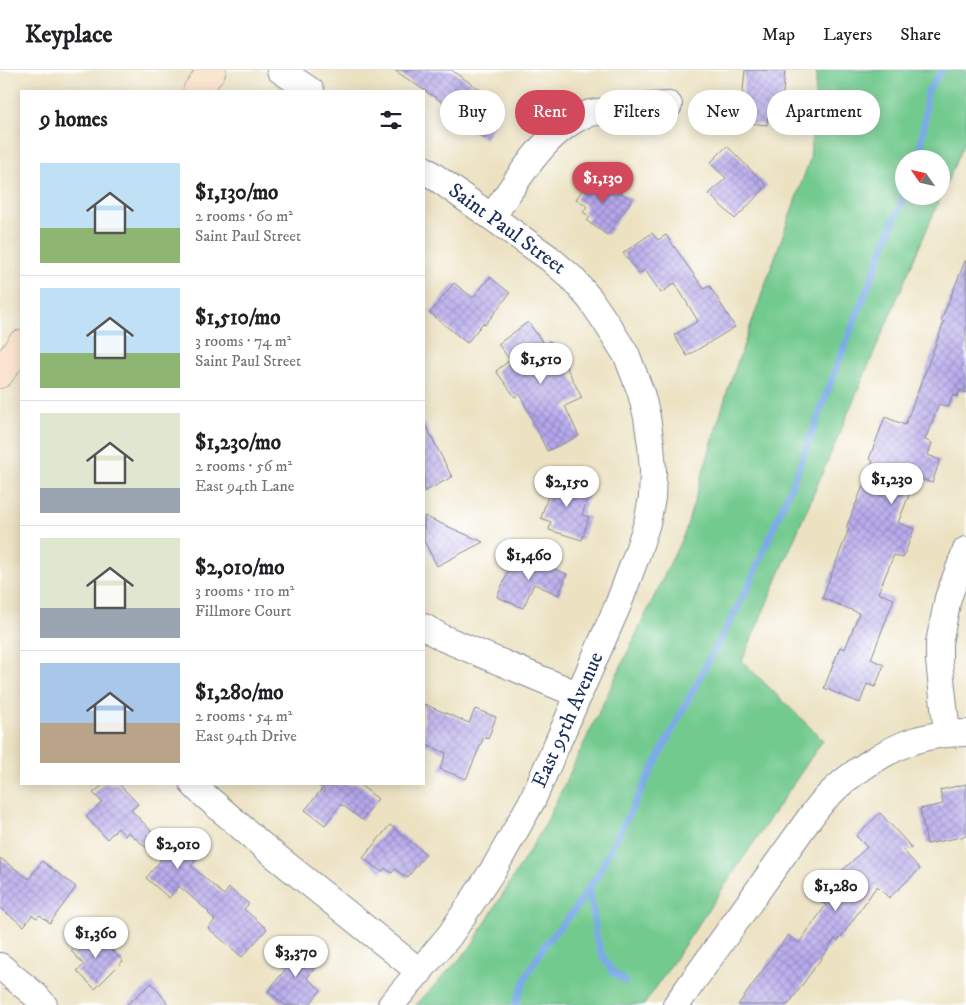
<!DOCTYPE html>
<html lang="en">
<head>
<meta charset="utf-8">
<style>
  :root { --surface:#fff; --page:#f2f2f2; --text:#202124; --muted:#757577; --line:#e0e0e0; --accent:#d1495b }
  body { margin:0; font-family:"IM FELL DW Pica",serif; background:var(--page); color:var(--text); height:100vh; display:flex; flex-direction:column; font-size:19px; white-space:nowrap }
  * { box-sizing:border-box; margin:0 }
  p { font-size:16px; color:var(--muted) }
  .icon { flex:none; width:28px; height:28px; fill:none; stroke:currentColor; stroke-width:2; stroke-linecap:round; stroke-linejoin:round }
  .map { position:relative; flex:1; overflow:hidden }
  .drawer { position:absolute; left:20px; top:20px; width:405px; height:695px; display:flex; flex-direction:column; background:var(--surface); border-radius:0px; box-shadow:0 2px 12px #0003 }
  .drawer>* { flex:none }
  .top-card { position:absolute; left:440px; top:20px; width:450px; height:45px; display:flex; gap:10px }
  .needle { width:32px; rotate:304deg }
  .controls { position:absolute; left:895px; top:80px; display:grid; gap:10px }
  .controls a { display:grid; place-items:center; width:55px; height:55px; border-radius:50%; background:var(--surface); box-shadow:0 2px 12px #0003; font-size:25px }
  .price { position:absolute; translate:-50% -42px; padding:0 11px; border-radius:18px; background:#fff; color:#222; font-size:16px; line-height:32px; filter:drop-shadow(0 1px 2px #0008) }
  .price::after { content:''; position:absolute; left:50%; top:30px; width:15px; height:11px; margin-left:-8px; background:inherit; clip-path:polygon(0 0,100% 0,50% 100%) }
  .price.on { background:var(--accent); color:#fff }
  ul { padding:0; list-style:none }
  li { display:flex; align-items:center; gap:15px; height:125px; padding:0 20px }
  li+li { border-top:1px solid var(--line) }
  li span { display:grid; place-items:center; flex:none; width:140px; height:100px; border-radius:0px; color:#555 }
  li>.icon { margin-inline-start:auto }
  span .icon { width:60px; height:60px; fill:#fffc; stroke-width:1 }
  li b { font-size:21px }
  h2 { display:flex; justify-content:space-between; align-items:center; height:60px; padding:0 20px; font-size:21px }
  .chip { padding:0 18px; border-radius:22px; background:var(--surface); box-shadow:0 2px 12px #0003; font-size:18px; line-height:45px }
  .chip.on { background:var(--accent); color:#fff }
  header { display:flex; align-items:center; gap:30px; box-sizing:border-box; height:70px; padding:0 25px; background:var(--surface); border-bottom:1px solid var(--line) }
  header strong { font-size:24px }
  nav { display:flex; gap:28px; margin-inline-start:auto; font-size:18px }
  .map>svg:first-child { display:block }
</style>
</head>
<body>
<header>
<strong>Keyplace</strong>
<nav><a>Map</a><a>Layers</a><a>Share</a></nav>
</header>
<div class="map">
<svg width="966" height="935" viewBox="0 0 966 935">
  <defs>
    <pattern id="building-cross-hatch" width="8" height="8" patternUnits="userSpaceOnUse" patternTransform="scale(1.25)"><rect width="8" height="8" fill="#b5a7eb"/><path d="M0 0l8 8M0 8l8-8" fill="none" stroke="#9288c2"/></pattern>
  </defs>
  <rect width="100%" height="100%" fill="#fff"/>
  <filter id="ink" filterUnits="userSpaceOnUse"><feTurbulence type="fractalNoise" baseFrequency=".02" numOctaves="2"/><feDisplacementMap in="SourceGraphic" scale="10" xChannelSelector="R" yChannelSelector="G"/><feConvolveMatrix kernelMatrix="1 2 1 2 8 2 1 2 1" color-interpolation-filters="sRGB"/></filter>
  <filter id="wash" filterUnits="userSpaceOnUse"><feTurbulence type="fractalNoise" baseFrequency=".0096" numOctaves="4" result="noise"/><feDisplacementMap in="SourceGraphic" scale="20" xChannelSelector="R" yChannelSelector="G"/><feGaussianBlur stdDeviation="1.12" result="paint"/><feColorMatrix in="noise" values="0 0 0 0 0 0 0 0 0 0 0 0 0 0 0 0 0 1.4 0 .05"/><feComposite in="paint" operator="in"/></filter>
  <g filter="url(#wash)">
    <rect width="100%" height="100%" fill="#ece2c2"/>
    <!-- grass -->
    <polygon fill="#73ca8f" stroke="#477c76" points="817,0 966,0 966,68 941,126 941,89 904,89 904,126 941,126 742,591 823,670 644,935 416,935 470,878 545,755 685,462 728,319 810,89"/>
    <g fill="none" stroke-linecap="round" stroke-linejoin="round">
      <!-- stream -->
      <g stroke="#7cabe6" stroke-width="7">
        <polyline points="917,89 920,82 925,48 927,23 939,4 942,0"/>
        <polyline points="588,819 593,840 596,866 602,885 612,901 625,911"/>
        <polyline points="515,935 528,903 546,873 573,842 597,806 700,607 747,520 799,398 835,301 904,125"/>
      </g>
    </g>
    <g id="blocks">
      <!-- building -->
      <g fill="url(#building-cross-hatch)">
        <polygon points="394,0 451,0 500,33 494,41 500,45 485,69 463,55 465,52 442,38 445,34"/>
        <polygon points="745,0 785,0 782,35 769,34 767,55 740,52"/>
        <polygon points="727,76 767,116 735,149 709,124 726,108 710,93"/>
        <polygon points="594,104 632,130 607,165 587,151 590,147 583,142 587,136 576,129"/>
        <polygon points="652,163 658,170 666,165 704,219 710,216 735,257 687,286 674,265 698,251 675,213 661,223 645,200 639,204 623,183"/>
        <polygon points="965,191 966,191 966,323 960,320 957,327 953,325 948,337 939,334 925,370 932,373 928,385 940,390 932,413 916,407 898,453 914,459 903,488 894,485 878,523 894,529 871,589 884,595 875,617 867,614 860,633 824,618 840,577 845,579 859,543 822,528 849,459 846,458 873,391 869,389 885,347 905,355 944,252 941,251"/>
        <polygon points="490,207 510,223 485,255 483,253 467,273 430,243 454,213 473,228"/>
        <polygon points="528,252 545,275 550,271 561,286 582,328 565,336 579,366 547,381 520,324 515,327 496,301 510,290 498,274"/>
        <polygon points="424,352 452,407 424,422"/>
        <polygon points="554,406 591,418 582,445 589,447 582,470 549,460 551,452 541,448"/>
        <polygon points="424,446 483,472 437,496 424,471"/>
        <polygon points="515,486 543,498 544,495 567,504 559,525 534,514 523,538 497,527"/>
        <polygon points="424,634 469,653 475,639 496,647 488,669 484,667 466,709 440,699 446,683 424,674"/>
        <polygon points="104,714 119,714 138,734 131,740 162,772 169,764 197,789 191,796 224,825 229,818 249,834 244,839 267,859 242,887 208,858 215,850 208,843 209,842 179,816 169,828 146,808 161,790 128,762 125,766 118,758 107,769 86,747 102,732 93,723"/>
        <polygon points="316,714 359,714 378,729 362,750 341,734 325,755 305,740 321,720 324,723 325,721"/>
        <polygon points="966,714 966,766 927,774 920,739 943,734 940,720"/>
        <polygon points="880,743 912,778 903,780 920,799 889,828 877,816 838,871 835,869 788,935 738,935 788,865 799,873 826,835 807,822 820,804 830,812 867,777 856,766"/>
        <polygon points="390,755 426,784 407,808 395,799 392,803 385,798 382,802 363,788"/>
        <polygon points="0,788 29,809 42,791 76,817 50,853 40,845 37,848 32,845 24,856 0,838"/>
        <polygon points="91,860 123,891 95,919 77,901 84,895 71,881"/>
        <polygon points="293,871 320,892 307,908 321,920 309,935 285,935 268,921 288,896 279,889"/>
        <polygon points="152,913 169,935 126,935"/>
      </g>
    </g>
  </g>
  <g filter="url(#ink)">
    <use href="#blocks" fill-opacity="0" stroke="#848890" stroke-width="1"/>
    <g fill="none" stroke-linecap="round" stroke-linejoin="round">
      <defs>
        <g id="minor">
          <polyline points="280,0 311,21"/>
          <path d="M492,147c25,-36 54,-89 98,-104 4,-1 10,-1 15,-2 21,-4 43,-5 64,-6"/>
          <polyline points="424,557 443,568 579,625"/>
          <polyline points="947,663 939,591 939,573 948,528 966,480"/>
          <polyline points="193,714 202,723 263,776 420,902"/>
          <polyline points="0,896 35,925 44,935"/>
          <polyline points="391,935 450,865 495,797 532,731 618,535 636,487 647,453 652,428 653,401 651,375 647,347 641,323 627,286 607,254 590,229 571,207 549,188 424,99"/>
          <path d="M676,935l133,-186c6,-8 12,-17 20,-24 21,-22 59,-46 87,-55 17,-5 33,-7 50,-7"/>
        </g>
        <g id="secondary">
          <polyline points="197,21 212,0"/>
          <polyline points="0,304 21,274"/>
        </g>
      </defs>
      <!-- minor casing -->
      <use href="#minor" stroke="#848890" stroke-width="28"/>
      <!-- secondary casing -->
      <use href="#secondary" stroke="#848890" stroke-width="29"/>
      <!-- minor -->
      <use href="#minor" stroke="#fff" stroke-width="26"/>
      <!-- secondary -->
      <use href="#secondary" stroke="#fce5d0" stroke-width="28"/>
    </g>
  </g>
  <g text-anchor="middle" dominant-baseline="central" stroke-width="5" stroke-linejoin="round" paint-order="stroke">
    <!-- street labels -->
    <g font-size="21" fill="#1b2f5e" stroke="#fff">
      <text transform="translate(507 159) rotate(36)">Saint Paul Street</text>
      <text transform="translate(568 650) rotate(-66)">East 95th Avenue</text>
    </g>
  </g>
</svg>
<div class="controls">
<a><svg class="needle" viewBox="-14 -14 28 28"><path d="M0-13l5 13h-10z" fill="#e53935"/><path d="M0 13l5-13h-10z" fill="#757577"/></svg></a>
</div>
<b class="price on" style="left:603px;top:134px">$1,130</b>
<b class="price" style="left:541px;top:315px">$1,510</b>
<b class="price" style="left:892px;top:435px">$1,230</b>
<b class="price" style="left:567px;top:438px">$2,150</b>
<b class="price" style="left:529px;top:511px">$1,460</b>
<b class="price" style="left:178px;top:800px">$2,010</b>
<b class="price" style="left:836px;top:842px">$1,280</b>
<b class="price" style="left:96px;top:889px">$1,360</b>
<b class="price" style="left:296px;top:908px">$3,370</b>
<div class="top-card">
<a class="chip">Buy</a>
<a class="chip on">Rent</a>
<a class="chip">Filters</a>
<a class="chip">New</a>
<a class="chip">Apartment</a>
</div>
<section class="drawer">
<h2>9 homes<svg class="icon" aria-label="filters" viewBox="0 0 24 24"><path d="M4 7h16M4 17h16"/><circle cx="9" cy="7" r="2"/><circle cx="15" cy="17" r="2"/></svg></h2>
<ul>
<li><span style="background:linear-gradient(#bfe0f5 65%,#8fb573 0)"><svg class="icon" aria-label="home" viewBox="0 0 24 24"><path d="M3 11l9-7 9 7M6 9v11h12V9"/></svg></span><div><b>$1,130/mo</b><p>2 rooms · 60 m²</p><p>Saint Paul Street</p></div></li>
<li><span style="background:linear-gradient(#bfe0f5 65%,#8fb573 0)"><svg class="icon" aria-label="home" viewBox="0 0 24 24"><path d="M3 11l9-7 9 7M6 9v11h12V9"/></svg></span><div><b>$1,510/mo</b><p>3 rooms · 74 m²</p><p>Saint Paul Street</p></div></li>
<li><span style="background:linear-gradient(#dfe7d0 75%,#9aa5b1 0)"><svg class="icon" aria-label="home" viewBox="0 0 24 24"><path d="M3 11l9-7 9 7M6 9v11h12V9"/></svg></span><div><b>$1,230/mo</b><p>2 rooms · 56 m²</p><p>East 94th Lane</p></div></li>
<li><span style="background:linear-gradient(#dfe7d0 70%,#9aa5b1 0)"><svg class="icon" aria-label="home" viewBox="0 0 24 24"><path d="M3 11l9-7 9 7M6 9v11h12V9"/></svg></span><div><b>$2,010/mo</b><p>3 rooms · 110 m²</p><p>Fillmore Court</p></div></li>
<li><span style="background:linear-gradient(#a9c7e8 60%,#b9a48a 0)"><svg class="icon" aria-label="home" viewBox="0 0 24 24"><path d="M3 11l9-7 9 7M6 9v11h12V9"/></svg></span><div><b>$1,280/mo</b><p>2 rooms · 54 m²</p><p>East 94th Drive</p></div></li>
</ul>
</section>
</div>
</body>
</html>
